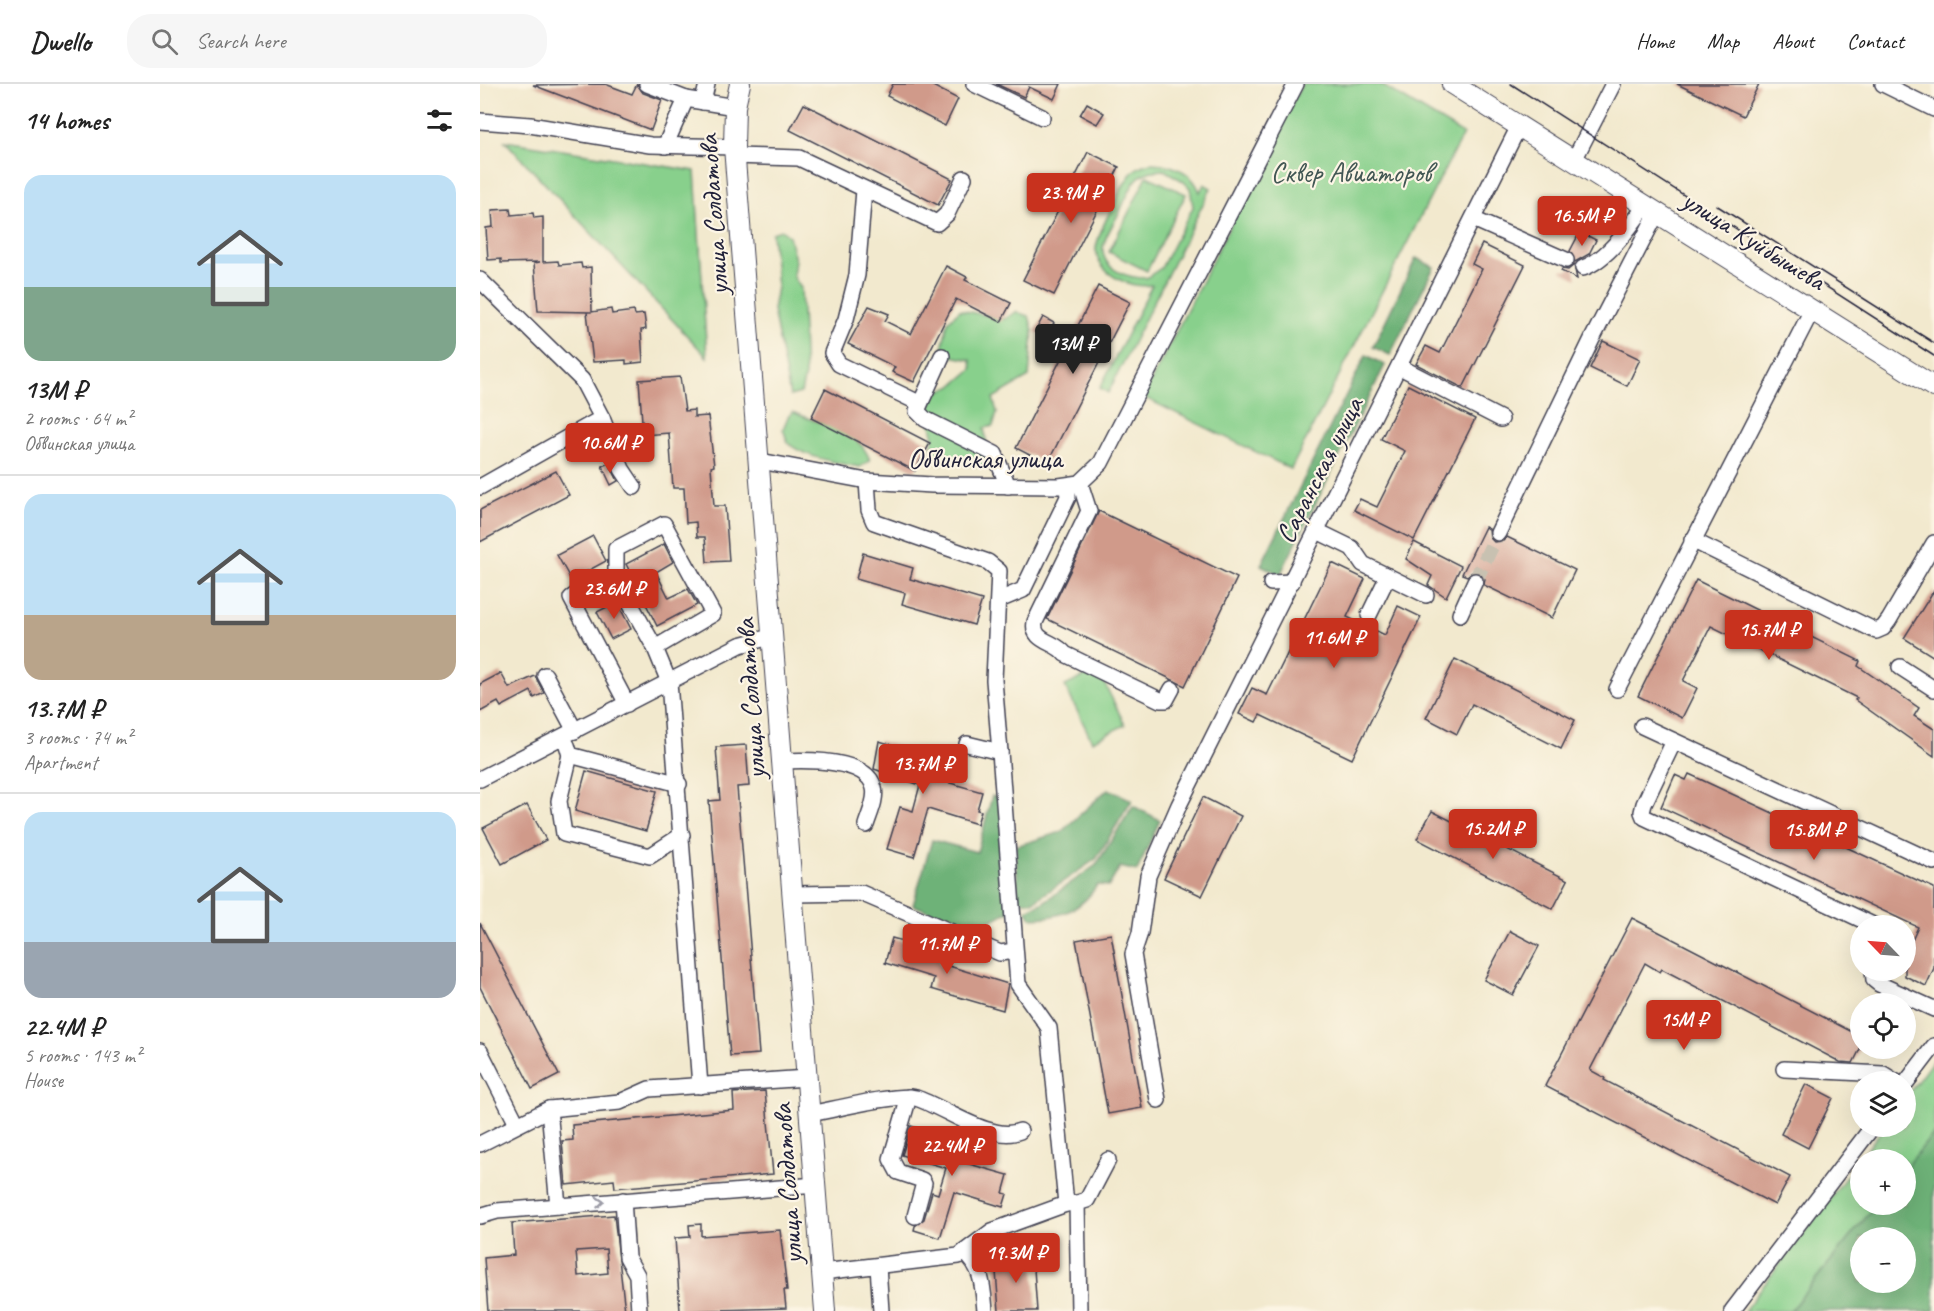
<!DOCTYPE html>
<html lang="en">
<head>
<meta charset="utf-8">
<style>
  :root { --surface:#fff; --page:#f6f6f6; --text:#222; --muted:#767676; --line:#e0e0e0; --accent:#c8321e }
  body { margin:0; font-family:Caveat,sans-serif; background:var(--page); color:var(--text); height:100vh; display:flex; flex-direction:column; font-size:22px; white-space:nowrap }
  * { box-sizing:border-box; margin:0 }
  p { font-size:20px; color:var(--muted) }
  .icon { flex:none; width:33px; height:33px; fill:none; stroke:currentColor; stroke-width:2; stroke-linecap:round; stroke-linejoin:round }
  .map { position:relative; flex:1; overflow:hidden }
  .panel { display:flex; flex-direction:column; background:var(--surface); width:480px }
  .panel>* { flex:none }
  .needle { width:39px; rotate:295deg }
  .tools { position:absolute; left:1370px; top:831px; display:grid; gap:12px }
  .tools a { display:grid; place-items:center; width:66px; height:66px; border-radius:50%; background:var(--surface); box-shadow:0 6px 24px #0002; font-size:30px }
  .price { position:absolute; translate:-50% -51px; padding:0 14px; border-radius:6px; background:var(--accent); color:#fff; font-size:20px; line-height:39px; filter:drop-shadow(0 2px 3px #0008) }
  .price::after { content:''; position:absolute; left:50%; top:36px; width:18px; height:14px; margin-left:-9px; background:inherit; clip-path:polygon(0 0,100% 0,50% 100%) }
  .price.current { background:#222; color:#fff }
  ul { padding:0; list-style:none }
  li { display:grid; align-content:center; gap:12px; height:318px; padding:0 24px }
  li+li { border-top:2px solid var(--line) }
  li span { display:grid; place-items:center; height:186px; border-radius:18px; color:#555 }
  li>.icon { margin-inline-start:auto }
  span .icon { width:108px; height:108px; fill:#fffc; stroke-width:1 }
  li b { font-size:26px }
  h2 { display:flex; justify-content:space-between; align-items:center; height:72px; padding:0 24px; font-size:26px }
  header { display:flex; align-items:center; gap:36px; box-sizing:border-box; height:84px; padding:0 30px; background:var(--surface); border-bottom:2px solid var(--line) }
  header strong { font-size:28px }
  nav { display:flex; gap:33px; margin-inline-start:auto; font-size:21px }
  .search { width:420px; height:54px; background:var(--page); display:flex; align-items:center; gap:15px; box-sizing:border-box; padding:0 21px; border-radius:24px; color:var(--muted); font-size:22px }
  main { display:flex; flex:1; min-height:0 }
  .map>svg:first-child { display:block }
</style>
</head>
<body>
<header>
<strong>Dwello</strong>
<div class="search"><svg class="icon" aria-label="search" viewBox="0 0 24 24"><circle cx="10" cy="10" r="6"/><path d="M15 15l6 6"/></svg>Search here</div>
<nav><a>Home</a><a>Map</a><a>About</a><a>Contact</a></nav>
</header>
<main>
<section class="panel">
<h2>14 homes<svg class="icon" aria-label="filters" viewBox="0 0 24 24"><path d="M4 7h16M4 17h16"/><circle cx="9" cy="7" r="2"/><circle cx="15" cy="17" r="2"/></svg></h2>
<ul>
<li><span style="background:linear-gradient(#bfe0f5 60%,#7fa58c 0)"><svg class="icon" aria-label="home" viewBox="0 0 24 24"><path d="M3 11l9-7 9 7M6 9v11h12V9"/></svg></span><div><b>13M ₽</b><p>2 rooms · 64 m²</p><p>Обвинская улица</p></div></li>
<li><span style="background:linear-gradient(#bfe0f5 65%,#b9a48a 0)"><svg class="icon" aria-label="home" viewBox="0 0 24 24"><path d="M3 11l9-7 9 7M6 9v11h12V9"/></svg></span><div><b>13.7M ₽</b><p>3 rooms · 74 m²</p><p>Apartment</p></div></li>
<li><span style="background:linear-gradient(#bfe0f5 70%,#9aa5b1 0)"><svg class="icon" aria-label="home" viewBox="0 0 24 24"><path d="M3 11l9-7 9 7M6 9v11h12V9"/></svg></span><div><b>22.4M ₽</b><p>5 rooms · 143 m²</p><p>House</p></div></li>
</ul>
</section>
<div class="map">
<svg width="1454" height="1227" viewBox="0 0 1454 1227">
  <rect width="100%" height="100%" fill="#fcf5e5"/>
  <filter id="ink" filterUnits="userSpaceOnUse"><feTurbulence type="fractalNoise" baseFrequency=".0167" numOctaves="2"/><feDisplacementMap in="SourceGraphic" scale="12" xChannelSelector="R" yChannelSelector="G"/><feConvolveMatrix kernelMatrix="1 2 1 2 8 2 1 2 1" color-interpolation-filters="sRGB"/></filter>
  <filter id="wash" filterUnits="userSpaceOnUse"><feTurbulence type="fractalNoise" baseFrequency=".008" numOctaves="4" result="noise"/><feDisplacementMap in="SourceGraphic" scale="24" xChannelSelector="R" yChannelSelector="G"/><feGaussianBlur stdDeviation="1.35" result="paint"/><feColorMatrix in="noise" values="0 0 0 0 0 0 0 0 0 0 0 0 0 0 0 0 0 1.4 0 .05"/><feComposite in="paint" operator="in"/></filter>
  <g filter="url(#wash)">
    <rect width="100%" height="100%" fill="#f2e9ce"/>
    <!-- green -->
    <g fill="#88d08c" stroke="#557964" stroke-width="1.5" fill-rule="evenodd">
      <polygon points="822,0 900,0 983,50 811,385 663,313"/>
      <polygon points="25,57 215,87 227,273"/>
      <path d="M671,79c21,1 41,8 49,29l4,-8 7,4 -103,205 -8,-5 52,-103c-21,4 -54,-10 -56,-35 0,-14 26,-65 35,-76 5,-7 12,-9 20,-11zM684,86l19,11 7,7 3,19 -32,61 -15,10c-17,0 -42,-7 -43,-28 0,-12 12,-28 17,-39 5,-10 10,-25 18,-33 7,-7 17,-7 26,-8z"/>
      <polygon points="667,92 706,110 667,187 629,168"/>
      <polygon points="301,146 309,152 315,176 313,192 321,204 325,291 321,309 310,312 293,226 297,203 292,149"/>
      <polygon points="480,226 525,235 536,228 549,232 553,247 549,293 513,314 517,328 513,342 504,344 509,372 504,382 485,381 478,372 461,380 448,376 454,354 448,328 452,315 461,306 471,303 492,285 491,276 471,272 462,265 468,237"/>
      <path d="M313,328c28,14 65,16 77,48l-10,7c-18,-3 -59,-11 -72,-24 -2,-3 -3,-10 -5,-14l5,-12z"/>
      <polygon points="618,586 645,641 612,657 585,602"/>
      <polygon points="1454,975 1454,1049 1425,1085 1425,1076 1380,1076 1380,1120 1396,1121 1310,1227 1264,1227 1404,1043 1425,1042 1425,1014"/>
    </g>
    <!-- forest -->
    <g fill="#6eb278" stroke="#486a5a" stroke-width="1.5" fill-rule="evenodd">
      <polygon points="936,174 954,183 910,271 893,263"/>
      <polygon points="886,271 905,281 800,491 781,481"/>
      <polygon points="628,705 652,716 616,775 553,818 538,817 536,762 581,748"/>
      <polygon points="512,712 525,715 532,826 494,845 433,821 452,756 497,768"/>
      <path d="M653,722l27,14 -23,51 -17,-4 -11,19 -12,-1c-15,25 -37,33 -66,33l-5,-8 16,-7 54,-38z"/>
      <path d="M1454,1049v178h-144l86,-106 29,-1v-35zM1380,1154h45v44h-45z"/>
    </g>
    <g id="blocks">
      <!-- building -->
      <g fill="#d09a8a" fill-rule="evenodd">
        <polygon points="125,0 152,10 157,0 163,9 182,16 171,46 53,1"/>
        <polygon points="413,0 449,0 478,15 465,42 407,12"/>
        <polygon points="516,0 581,0 574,15 549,3 544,13"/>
        <polygon points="1197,0 1279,0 1263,32"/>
        <polygon points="607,19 624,29 617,40 600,31"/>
        <polygon points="324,20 472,95 458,121 310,46"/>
        <polygon points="608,68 639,83 574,211 543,196"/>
        <polygon points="30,125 31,131 53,129 54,134 63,133 63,178 78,177 79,181 101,179 102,184 111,183 112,228 131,225 132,230 154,227 155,231 164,230 166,245 161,246 163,278 146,280 146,276 113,278 107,228 111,228 58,227 54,179 60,178 21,179 21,175 8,176 6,144 13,143 12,126"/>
        <polygon points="1100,148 1116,156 1109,170 1095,178 1090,167"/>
        <polygon points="1002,160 1045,181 983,304 936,280 946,262 960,269 1002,185 992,180"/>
        <polygon points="1094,181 1097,195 1081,187 1082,185 1088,186"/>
        <polygon points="466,182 487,193 485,196 531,219 521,238 476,215 434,298 412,288 415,283 368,260 389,222 409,230 405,237 431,250"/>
        <polygon points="618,202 650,218 567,380 536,364"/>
        <polygon points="563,233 574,239 567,254 555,248"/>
        <polygon points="1123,257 1160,275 1147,302 1110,284"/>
        <polygon points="200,293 205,327 214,326 214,333 228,332 234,382 231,383 234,422 245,422 249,477 227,478 225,453 217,453 216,438 206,439 204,404 193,404 189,349 163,351 159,296"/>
        <polygon points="928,301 995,335 934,456 874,426 880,415 897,423 925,367 901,355"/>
        <polygon points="345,305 450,359 435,387 331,334"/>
        <polygon points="129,379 138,397 131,401 122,382"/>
        <polygon points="76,387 89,411 0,458 0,426"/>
        <polygon points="619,427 757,494 705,602 567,535"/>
        <polygon points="1005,443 1009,445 1010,454 1014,458 1023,457 1027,453 1095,486 1072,534 1004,501 1005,495 1000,488 993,487 987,492 982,490"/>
        <polygon points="113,452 126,477 91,496 77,471"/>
        <polygon points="934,458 981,482 966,513 948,501 952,492 926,475"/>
        <polygon points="184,460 193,478 176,488 189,514 208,505 217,521 177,542 146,480"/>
        <polygon points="383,469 433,484 430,495 502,516 494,541 422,520 425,509 376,495"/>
        <polygon points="852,479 885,495 867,533 905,551 918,522 941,533 872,675 780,631 776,638 759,630 772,604 787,611"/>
        <polygon points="1216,496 1380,577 1378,582 1439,624 1434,632 1454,645 1454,672 1375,616 1377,614 1231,542 1203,597 1217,604 1202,634 1158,612"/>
        <polygon points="1454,506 1454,573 1424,554"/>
        <polygon points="137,518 151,545 131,555 117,528"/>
        <polygon points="975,575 1095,636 1081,665 992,620 977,650 946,634"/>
        <polygon points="21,589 29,604 55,592 64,609 54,614 51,607 21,623 18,618 0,628 0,600"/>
        <polygon points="399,657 462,675 456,695 502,708 497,726 501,727 497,740 448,725 434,773 407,765 420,723 433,727 440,701 394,685"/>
        <polygon points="266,661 269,702 257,703 279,970 250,972 229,717 240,716 236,663"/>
        <polygon points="106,687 177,707 166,747 95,727"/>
        <polygon points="1209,690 1454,804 1454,884 1446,902 1425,892 1425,872 1438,843 1181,723 1195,691 1206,696"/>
        <polygon points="723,713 761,732 722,812 684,794"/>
        <polygon points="47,721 66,756 22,780 3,744"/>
        <polygon points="952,727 1088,796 1073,825 937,755"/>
        <polygon points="1152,834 1380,952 1380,965 1373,979 1360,978 1182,885 1180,888 1165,879 1110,986 1125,994 1124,996 1310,1093 1295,1121 1065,1002"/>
        <polygon points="0,839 79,991 52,1005 0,903"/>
        <polygon points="1030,847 1059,862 1033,911 1004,896"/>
        <polygon points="631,850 662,1024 628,1030 596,856"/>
        <polygon points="412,854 462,868 459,879 528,900 523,926 451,905 454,894 405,879"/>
        <polygon points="1326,1000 1353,1014 1328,1064 1301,1050"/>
        <polygon points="285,1007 293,1090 135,1104 134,1096 86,1101 82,1057 93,1056 92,1041 254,1026 253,1009"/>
        <polygon points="431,1042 488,1058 482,1078 528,1091 523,1109 527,1110 523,1123 474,1108 460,1154 434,1146 435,1142 444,1135 452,1108 458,1110 466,1084 422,1071"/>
        <path d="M134,1131l11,96h-137l-4,-53 30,-3 -2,-32zM126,1165l2,24 -30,3 -2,-25z"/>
        <polygon points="221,1140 221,1152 300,1146 307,1206 304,1206 306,1224 200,1227 195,1154 210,1153 209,1141"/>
        <polygon points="553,1171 557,1227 519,1227 515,1174"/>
      </g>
    </g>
  </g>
  <g filter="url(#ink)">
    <use href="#blocks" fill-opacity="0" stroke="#414051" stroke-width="1.5"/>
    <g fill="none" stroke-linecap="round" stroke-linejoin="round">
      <!-- minor-tunnel -->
      <polyline stroke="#c8c1b1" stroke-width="15" stroke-dasharray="15 8" stroke-linecap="butt" points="995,497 1018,449"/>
      <defs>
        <g id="minor">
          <polyline points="167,0 206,15"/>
          <polyline points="494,0 562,33"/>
          <polyline points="1403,0 1454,25"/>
          <polyline points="223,18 227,0"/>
          <polyline points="0,37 50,41 170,61 254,63"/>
          <polyline points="185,62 206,15 255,23"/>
          <polyline points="255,72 319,74 457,139 467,130 484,94"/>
          <polyline points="1094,76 1133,0"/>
          <polyline points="384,106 377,191 366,235 352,269 359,280 400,300"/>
          <polyline points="993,135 1086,176"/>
          <path d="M1103,184c24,-8 48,-42 62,-62"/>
          <polyline points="0,196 102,296 122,334 142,385 154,403"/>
          <polyline points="462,272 437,327 445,335 515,370 528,402"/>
          <polyline points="920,283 1021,335"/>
          <polyline points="408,304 439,319"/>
          <polyline points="280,377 387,397 452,401 579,402 600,399 621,379 816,0"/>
          <polyline points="387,397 389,426 394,438 508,478 519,487 514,596 520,668"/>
          <path d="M600,399l9,28 -54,111c-4,20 21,19 30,32l95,46h6l6,-11"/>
          <polyline points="0,403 122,334"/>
          <polyline points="837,447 872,464 883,480 946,511"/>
          <polyline points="1018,449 1112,255 1177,129"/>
          <polyline points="1212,456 1396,547 1403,544 1409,536 1454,459"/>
          <polyline points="791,499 812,498"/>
          <polyline points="105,504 91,514 147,620"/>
          <polyline points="519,516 543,506 588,413 587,402"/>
          <polyline points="980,530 995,497"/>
          <polyline points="889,531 908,492"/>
          <polyline points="175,564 136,494 136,465 184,440 233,530 175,564 189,598 220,1002"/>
          <polyline points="1420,583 1454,605"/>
          <polyline points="65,591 95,647"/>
          <polyline points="1137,605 1332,226"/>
          <polyline points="1162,642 1454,778"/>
          <polyline points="1194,657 1164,720 1162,728 1164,733 1395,842"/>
          <polyline points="487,660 520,668 538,900 569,944 586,1120 597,1119 599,1227"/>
          <polyline points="87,661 90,671 199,700"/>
          <polyline points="90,671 79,717 84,750 170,772 202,751"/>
          <path d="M303,677c22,-1 85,-3 91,27 3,11 -5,27 -8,37"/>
          <polyline points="0,695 260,561 294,552"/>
          <polyline points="314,810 381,809 520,869 535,867"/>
          <polyline points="1393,886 1394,896 1399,900 1454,925"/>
          <polyline points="0,967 37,1040"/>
          <polyline points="1304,985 1403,990 1416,998"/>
          <polyline points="1425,1000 1454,962"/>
          <polyline points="429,1013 411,1075 418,1088 442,1096 444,1099 435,1132"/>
          <polyline points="678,1016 653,870 660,849 668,792 699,721 1039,42"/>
          <polyline points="69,1025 78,1122"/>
          <path d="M330,1030c22,-4 88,-21 106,-16 28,9 76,45 104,33"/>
          <polyline points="0,1060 69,1025 140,1018 169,1005 327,994"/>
          <polyline points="143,1116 147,1173 157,1191 159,1227"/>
          <polyline points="597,1119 607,1116 628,1076"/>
          <polyline points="0,1132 17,1127 336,1101"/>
          <polyline points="484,1168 512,1147 586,1120"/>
          <polyline points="398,1182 401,1227"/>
          <path d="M342,1188l137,-16 5,-4c19,15 19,37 21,59"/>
          <polyline points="1252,1227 1393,1042"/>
        </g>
        <g id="major">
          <polyline points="260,0 255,23 254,63 345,1227"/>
          <polyline points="972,0 1454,303"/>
        </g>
      </defs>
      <!-- minor casing -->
      <use href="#minor" stroke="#414051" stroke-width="18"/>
      <!-- major casing -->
      <use href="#major" stroke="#414051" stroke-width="22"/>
      <!-- minor -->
      <use href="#minor" stroke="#fff" stroke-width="15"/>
      <!-- major -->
      <use href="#major" stroke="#fff" stroke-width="20"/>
      <!-- tram -->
      <g stroke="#22223b" stroke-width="1.5">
        <polyline points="1031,0 1454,272"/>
        <polyline points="1236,121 1454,259"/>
      </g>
    </g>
    <!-- one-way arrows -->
    <defs><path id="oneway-chevron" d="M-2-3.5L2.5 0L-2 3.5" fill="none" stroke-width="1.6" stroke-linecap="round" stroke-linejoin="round" transform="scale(1.5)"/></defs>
    <use stroke="#9c9ca7" href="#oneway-chevron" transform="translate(120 1118) rotate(-5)"/>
  </g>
  <g text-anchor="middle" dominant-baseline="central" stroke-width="4.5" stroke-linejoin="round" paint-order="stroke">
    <!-- park labels -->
    <g font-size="28" fill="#415653" stroke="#fcf5e5">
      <text x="871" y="88">Сквер Авиаторов</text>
    </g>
    <!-- street labels -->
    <g font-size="28" fill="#22223b" stroke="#fcf5e5">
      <text transform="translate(233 131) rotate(-94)">улица Солдатова</text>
      <text transform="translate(1274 156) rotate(32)">улица Куйбышева</text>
      <text x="505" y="374">Обвинская улица</text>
      <text transform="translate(839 386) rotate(-63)">Саранская улица</text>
      <text transform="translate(270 615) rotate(-94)">улица Солдатова</text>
      <text transform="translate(307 1100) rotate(-94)">улица Солдатова</text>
    </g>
  </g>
</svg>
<div class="tools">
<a><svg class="needle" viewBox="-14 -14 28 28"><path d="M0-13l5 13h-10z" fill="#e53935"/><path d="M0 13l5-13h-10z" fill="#767676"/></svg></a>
<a><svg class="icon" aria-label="locate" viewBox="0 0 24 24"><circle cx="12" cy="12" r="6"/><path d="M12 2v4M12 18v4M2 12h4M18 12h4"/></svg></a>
<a><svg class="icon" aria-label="layers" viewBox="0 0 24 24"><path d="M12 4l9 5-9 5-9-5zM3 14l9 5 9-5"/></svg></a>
<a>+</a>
<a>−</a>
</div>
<b class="price" style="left:591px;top:140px">23.9M ₽</b>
<b class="price" style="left:1102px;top:163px">16.5M ₽</b>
<b class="price current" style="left:593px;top:291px">13M ₽</b>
<b class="price" style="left:130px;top:390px">10.6M ₽</b>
<b class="price" style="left:134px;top:536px">23.6M ₽</b>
<b class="price" style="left:1289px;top:577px">15.7M ₽</b>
<b class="price" style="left:854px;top:585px">11.6M ₽</b>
<b class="price" style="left:443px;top:711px">13.7M ₽</b>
<b class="price" style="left:1013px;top:776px">15.2M ₽</b>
<b class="price" style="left:1334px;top:777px">15.8M ₽</b>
<b class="price" style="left:467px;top:891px">11.7M ₽</b>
<b class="price" style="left:1204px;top:967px">15M ₽</b>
<b class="price" style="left:472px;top:1093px">22.4M ₽</b>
<b class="price" style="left:536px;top:1200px">19.3M ₽</b>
</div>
</main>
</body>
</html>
